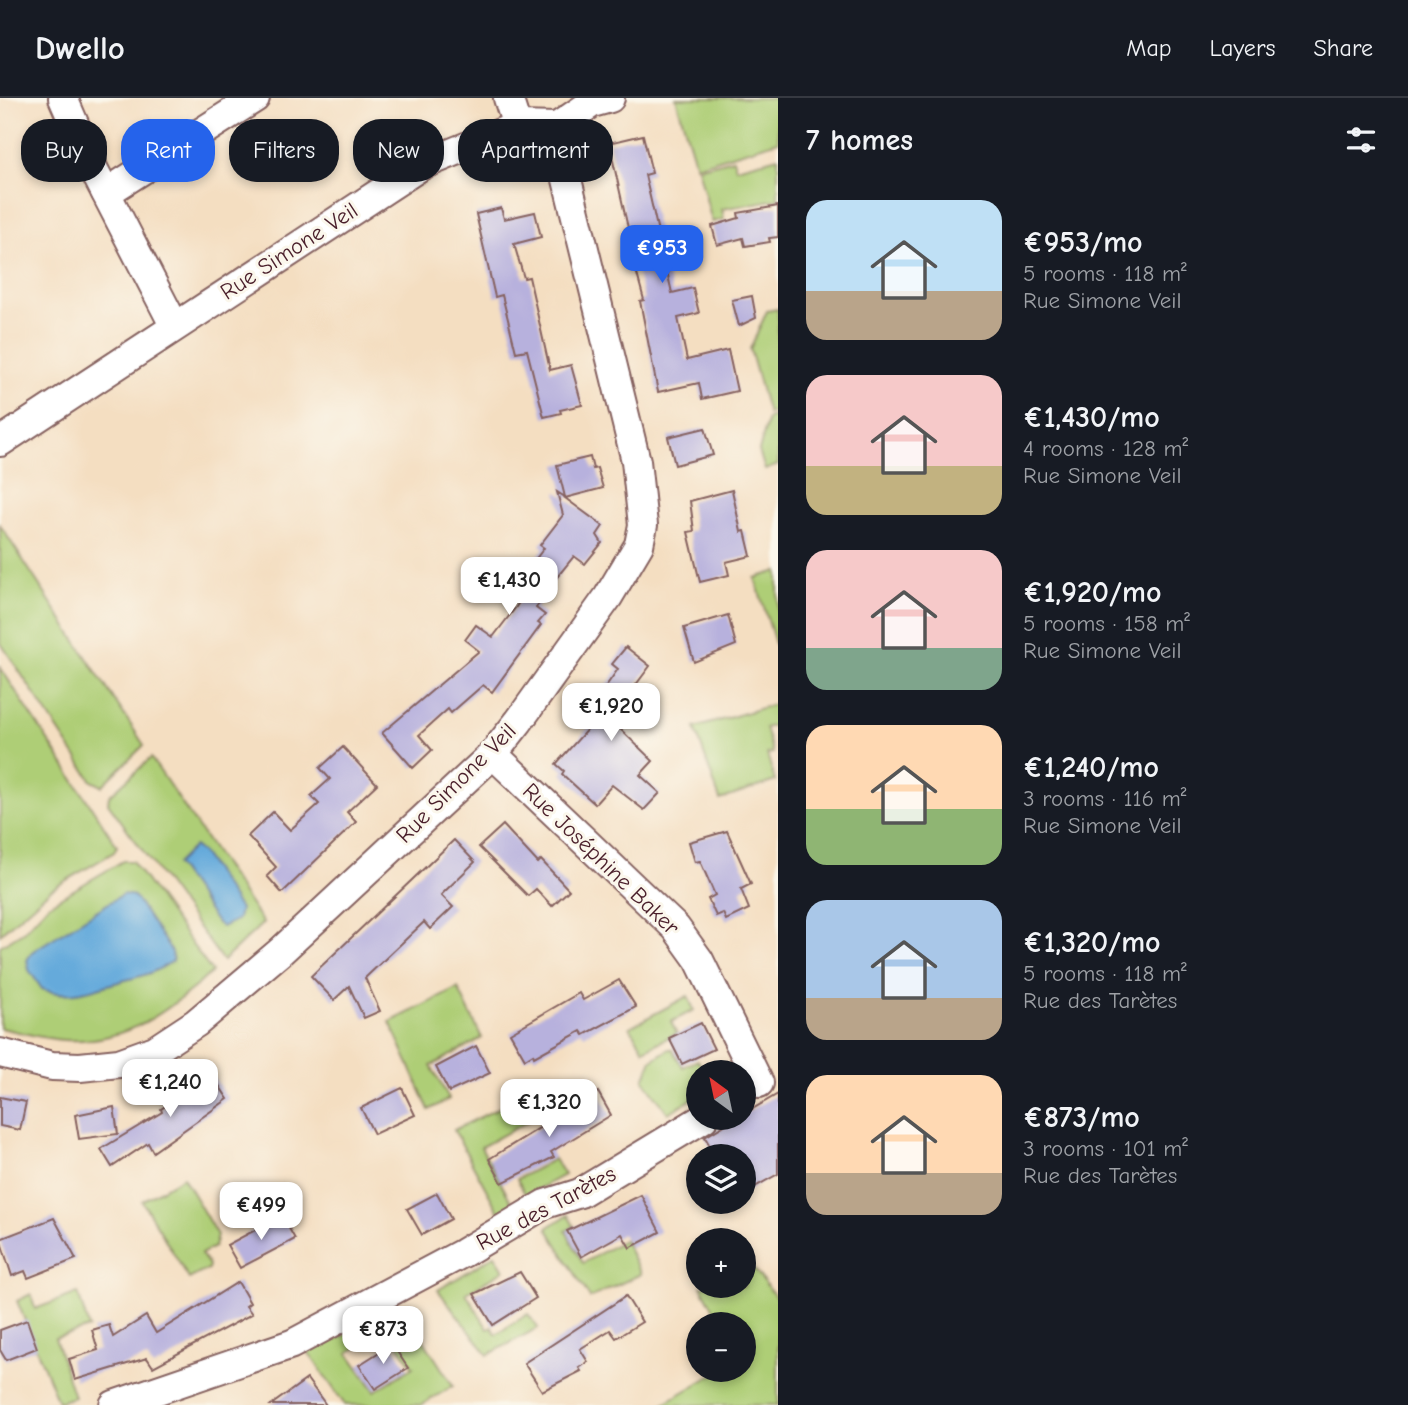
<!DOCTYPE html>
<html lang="en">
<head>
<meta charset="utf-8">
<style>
  :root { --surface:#171b24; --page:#242831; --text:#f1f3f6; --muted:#9ea1a6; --line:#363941; --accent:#2563eb }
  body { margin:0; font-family:"Comic Neue",sans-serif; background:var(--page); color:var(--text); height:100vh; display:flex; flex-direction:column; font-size:26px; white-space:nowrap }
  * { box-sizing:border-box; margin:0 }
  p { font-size:23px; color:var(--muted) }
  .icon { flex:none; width:38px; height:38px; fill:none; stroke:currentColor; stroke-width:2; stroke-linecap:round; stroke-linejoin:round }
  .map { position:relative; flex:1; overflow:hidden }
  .panel { display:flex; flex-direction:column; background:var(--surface); width:630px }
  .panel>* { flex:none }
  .hud { position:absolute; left:21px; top:21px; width:651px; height:63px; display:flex; gap:14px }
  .needle { width:46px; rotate:327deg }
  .tools { position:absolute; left:686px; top:962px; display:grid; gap:14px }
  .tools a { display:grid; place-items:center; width:70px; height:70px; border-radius:50%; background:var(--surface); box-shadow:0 4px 10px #0003; font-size:35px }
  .price { position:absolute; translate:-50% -60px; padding:0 16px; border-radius:14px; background:#fff; color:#222; font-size:23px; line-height:46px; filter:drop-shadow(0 2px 4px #0008) }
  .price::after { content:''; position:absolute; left:50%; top:42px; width:21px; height:16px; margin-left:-10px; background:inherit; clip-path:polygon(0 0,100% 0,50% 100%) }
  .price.current { background:var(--accent); color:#fff }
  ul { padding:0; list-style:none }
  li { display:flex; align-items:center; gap:21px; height:175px; padding:0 28px }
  li span { display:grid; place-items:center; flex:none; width:196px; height:140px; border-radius:21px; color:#555 }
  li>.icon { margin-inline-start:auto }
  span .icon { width:84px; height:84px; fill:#fffc; stroke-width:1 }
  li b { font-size:30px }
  h2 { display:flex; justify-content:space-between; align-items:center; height:84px; padding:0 28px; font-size:30px }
  .tag { padding:0 24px; border-radius:28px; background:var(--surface); box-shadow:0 4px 10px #0003; font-size:24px; line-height:63px }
  .tag.current { background:var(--accent); color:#fff }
  header { display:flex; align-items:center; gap:42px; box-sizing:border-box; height:98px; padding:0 35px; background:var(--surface); border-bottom:2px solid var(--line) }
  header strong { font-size:33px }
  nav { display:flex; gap:38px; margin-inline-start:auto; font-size:24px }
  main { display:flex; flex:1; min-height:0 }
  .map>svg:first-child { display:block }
</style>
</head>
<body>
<header>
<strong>Dwello</strong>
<nav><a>Map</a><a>Layers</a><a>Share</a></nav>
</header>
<main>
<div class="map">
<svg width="778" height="1307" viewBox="0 0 778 1307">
  <rect width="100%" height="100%" fill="#fbf7ec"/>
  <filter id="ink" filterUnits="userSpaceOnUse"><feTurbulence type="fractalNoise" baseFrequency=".0143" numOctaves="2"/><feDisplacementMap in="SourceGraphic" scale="14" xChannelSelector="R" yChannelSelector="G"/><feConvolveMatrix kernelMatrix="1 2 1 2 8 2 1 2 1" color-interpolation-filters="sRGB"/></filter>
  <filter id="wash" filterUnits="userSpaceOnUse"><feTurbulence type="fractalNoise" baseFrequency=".00686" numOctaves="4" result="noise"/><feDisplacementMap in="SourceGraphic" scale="28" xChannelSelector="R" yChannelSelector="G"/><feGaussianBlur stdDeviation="1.57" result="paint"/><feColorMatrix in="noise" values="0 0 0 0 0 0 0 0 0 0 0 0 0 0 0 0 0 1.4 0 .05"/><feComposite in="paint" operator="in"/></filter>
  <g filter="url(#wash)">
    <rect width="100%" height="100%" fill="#f4dec1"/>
    <!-- green -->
    <g fill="#aece76" stroke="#7c7650" stroke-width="2">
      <polygon points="676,0 778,0 778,43 696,68"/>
      <polygon points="778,59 778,101 722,111 724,121 712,124 698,70 733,61 736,70"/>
      <polygon points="778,211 778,312 768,316 750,251 767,213"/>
      <polygon points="778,317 778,367 765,372 759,353 768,320"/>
      <polygon points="0,427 144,647 102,688 92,683 0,544"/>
      <polygon points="778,473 778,555 755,480"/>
      <polygon points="0,569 117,748 114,754 50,792 0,836"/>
      <polygon points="778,605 778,626 765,630 773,655 767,656 775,683 720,702 695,630"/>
      <polygon points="151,660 263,825 223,863 108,705 109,698"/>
      <path d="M123,763h9l80,111c-43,39 -86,72 -148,68 -21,-1 -43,-8 -64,-12v-82l23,-14 25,-27z"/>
      <polygon points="458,890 482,940 431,968 449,1001 429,1012 390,924"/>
      <polygon points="688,898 694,912 671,924 677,935 644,952 630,929"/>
      <polygon points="669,951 672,951 683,969 698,962 704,975 698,975 698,998 668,1015 644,982 652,962"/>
      <polygon points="515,1002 519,1002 530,1022 481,1049 513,1107 499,1115 454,1032"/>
      <polygon points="554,1061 564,1077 526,1098 517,1081"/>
      <polygon points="183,1079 217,1137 214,1149 201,1156 209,1167 208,1171 189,1181 142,1103"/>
      <polygon points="568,1117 574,1128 566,1133 583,1165 624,1142 641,1176 590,1200 547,1130"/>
      <polygon points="495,1157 504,1172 466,1195 488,1231 492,1229 496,1236 528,1216 538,1230 488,1257 438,1192"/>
      <polygon points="744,1158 778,1202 778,1307 661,1307 721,1272 744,1272 744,1227 722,1227 701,1188 744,1188"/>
      <polygon points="78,1195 89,1230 55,1240 74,1299 58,1304 17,1203 31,1196 35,1211"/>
      <polygon points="402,1209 453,1288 421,1307 345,1307 308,1254 354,1233 362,1246 348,1255 375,1293 413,1269 388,1232 373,1240 365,1228"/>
    </g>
    <!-- water -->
    <g fill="#65aadb" stroke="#586483" stroke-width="2">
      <polygon points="194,748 203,756 240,811 238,821 222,829 217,825 176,766"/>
      <path d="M123,796l11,2 38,56 1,9c-18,12 -31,15 -51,20 -30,8 -50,19 -80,8l-13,-19 -2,-10 6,-9z"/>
    </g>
    <g id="blocks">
      <!-- building -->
      <g fill="#b7b1dd">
        <polygon points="643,37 652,75 645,77 672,195 693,190 699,215 678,220 687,262 728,252 737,293 702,301 699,285 658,294 640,203 644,202 625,131 628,130 609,45"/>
        <polygon points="778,108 778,139 769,140 770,144 745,148 743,140 717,147 712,128 739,120 738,115"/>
        <polygon points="501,110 504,121 535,114 541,139 514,146 524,180 529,179 550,272 571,267 582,307 560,312 561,315 544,319 527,252 516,254 502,197 495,199 476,116"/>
        <polygon points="752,198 756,220 739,228 732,202"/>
        <polygon points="705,330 713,357 675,367 668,339"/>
        <polygon points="590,359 593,371 597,370 603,390 565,400 603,428 597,437 602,445 585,466 574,458 553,484 536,510 545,517 538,525 541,527 492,594 483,587 451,615 448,611 419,637 432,652 413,670 382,635 479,553 465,542 476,527 493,539 516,509 528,490 522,485 528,477 525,475 544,450 540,447 563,417 557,394 565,399 557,367"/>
        <polygon points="732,392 741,434 745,433 751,458 726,464 729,477 700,484 688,434 694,433 690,403"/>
        <polygon points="728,517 736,547 694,564 684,530"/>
        <polygon points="626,549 650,568 620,608 626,612 615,626 653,663 640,677 660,695 644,712 612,687 595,706 562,676 564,673 556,666 591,627 583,621 618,571 612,566"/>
        <polygon points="343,649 377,686 347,714 356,724 282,795 267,778 276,769 248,738 273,714 290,732 319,706 311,698 330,681 320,670"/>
        <polygon points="503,727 538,765 541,762 569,792 552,808 536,791 528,798 479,749"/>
        <polygon points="727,733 751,786 741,791 749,811 726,822 723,815 716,818 708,801 715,797 700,763 695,764 689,744"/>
        <polygon points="454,742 475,764 441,797 453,809 430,831 424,824 365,880 380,913 364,920 349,888 334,902 311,878"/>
        <polygon points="619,882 636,909 584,937 581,933 534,959 533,956 525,961 510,935 579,895 583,902"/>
        <polygon points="701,925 714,951 682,966 669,940"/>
        <polygon points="476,948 490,975 449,994 436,969"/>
        <polygon points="210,974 228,1001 153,1054 148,1045 112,1069 101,1051 162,1014 161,1011 172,1004 168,997 198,978 200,981"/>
        <polygon points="402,990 415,1017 374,1036 361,1010"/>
        <polygon points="598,994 611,1017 551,1054 554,1059 502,1085 489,1061"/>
        <polygon points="778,996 778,1076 744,1095 744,1059 716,1059 705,1039 736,1020 744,1020 744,1016"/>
        <polygon points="0,999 26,1004 20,1032 0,1028"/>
        <polygon points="114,1009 118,1036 79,1041 75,1017"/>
        <polygon points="437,1095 451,1121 422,1137 407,1111"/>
        <polygon points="641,1097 660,1134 630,1150 622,1136 581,1159 567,1133"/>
        <polygon points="282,1118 295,1141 240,1170 227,1147"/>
        <polygon points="54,1120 76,1161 28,1180 25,1173 12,1178 0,1141"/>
        <polygon points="520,1174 536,1200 493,1227 474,1196"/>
        <polygon points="238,1184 250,1205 246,1208 252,1216 153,1269 147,1260 75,1282 69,1261 98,1252 92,1232 109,1227 113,1239 146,1218 156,1235"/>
        <polygon points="626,1198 642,1224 616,1240 610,1232 580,1251 588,1264 579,1270 581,1273 542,1293 524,1265"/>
        <polygon points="27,1222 37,1250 6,1262 0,1252 0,1232"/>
        <polygon points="392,1246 408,1270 375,1291 359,1267"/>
        <polygon points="307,1281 326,1307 271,1307"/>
      </g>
    </g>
  </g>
  <g filter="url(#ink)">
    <use href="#blocks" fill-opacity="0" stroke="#866260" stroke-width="2"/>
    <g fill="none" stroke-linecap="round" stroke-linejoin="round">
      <defs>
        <g id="minor">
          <polyline points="63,0 94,72 174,227"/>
          <polyline points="508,0 517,28"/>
          <polyline points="557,29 592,5 610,0"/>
          <polyline points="106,95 255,0"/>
          <polyline points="0,344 422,67 517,28 557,29"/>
          <polyline points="493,656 676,830 699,862 759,985"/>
          <polyline points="0,955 52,968 80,969 119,965 155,952 196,925 280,854 493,656 519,623 608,499 639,447 643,427 636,363 560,53 557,29"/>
          <polyline points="114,1307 292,1246 463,1155 545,1106 580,1095 704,1020"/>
        </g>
      </defs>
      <!-- minor casing -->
      <use href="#minor" stroke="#866260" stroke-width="32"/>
      <!-- minor -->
      <use href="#minor" stroke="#fff" stroke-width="28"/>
    </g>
  </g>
  <g text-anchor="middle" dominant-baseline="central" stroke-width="6" stroke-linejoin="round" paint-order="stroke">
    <!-- street labels -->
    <g font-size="23" fill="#4a1f2b" stroke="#fbf7ec">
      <text transform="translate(289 153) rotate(-33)">Rue Simone Veil</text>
      <text transform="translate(456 685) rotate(-45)">Rue Simone Veil</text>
      <text transform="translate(601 761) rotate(44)">Rue Joséphine Baker</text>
      <text transform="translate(546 1110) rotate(-28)">Rue des Tarètes</text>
    </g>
  </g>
</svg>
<div class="tools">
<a><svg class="needle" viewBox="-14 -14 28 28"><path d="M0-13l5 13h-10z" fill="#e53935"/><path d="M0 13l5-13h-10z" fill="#9ea1a6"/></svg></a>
<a><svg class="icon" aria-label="layers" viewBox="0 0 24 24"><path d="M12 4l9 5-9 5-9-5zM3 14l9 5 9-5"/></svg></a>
<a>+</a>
<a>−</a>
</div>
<b class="price current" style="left:662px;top:187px">€953</b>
<b class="price" style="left:509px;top:519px">€1,430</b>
<b class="price" style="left:611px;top:645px">€1,920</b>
<b class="price" style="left:170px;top:1021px">€1,240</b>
<b class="price" style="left:549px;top:1041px">€1,320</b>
<b class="price" style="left:261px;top:1144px">€499</b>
<b class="price" style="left:383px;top:1268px">€873</b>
<div class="hud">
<a class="tag">Buy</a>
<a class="tag current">Rent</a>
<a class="tag">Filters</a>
<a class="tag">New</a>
<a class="tag">Apartment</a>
</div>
</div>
<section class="panel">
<h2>7 homes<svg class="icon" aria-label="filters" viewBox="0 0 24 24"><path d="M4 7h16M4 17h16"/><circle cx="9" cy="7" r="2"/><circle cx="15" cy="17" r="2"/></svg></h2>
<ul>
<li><span style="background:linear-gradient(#bfe0f5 65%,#b9a48a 0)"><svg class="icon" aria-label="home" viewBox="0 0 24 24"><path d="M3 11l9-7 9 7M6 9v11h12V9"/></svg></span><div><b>€953/mo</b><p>5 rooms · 118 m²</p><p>Rue Simone Veil</p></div></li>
<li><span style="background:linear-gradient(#f6c9c9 65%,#c2b280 0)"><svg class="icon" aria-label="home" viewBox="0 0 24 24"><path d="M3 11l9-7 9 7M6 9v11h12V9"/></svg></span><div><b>€1,430/mo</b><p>4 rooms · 128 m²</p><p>Rue Simone Veil</p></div></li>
<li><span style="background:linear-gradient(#f6c9c9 70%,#7fa58c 0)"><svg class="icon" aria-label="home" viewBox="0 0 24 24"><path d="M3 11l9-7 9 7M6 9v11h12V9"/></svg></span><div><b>€1,920/mo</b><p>5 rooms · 158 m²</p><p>Rue Simone Veil</p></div></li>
<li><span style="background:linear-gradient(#ffd9b3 60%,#8fb573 0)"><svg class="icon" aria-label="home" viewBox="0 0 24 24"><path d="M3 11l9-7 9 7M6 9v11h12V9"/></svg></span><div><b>€1,240/mo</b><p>3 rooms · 116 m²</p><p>Rue Simone Veil</p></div></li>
<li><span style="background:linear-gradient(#a9c7e8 70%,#b9a48a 0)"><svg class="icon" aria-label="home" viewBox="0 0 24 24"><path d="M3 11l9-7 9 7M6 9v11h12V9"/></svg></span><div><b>€1,320/mo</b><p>5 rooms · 118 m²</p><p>Rue des Tarètes</p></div></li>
<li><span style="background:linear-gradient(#ffd9b3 70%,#b9a48a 0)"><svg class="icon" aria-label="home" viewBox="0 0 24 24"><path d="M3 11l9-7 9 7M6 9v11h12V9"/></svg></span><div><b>€873/mo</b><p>3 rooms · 101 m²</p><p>Rue des Tarètes</p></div></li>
</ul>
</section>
</main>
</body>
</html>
